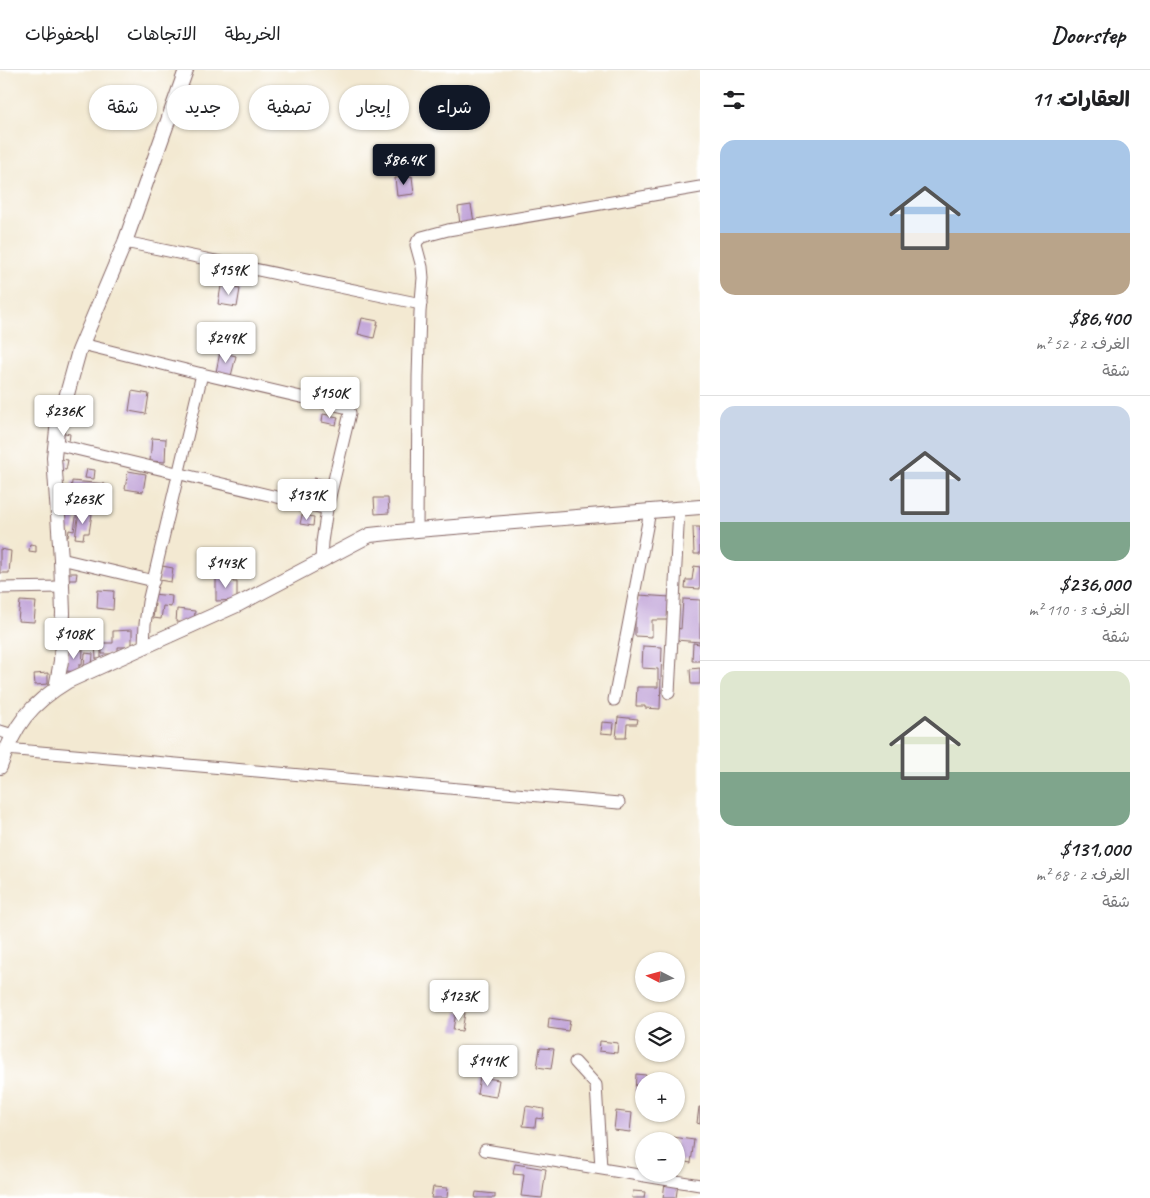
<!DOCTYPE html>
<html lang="ar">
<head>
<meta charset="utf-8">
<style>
  :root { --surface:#fff; --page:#f6f6f6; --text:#202124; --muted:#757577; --line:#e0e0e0; --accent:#111827 }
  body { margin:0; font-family:Caveat,"Playpen Sans Arabic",sans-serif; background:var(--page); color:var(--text); direction:rtl; height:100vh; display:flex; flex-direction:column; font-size:19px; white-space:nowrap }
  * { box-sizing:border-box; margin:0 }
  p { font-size:16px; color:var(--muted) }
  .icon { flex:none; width:28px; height:28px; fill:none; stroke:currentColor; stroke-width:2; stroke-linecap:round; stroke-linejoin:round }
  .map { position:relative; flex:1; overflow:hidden; direction:ltr }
  .panel { display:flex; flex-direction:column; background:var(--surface); width:450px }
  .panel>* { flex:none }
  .top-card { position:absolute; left:15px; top:15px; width:475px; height:45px; direction:rtl; display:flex; gap:10px }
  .needle { width:32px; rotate:276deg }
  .buttons { position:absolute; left:635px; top:882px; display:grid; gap:10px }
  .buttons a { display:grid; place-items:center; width:50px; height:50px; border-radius:50%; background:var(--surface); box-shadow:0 1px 4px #0004; font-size:25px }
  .price { position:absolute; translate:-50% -42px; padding:0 11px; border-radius:5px; background:#fff; color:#222; font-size:16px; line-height:32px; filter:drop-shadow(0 1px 2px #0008) }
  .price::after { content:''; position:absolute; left:50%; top:30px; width:15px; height:11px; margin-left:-8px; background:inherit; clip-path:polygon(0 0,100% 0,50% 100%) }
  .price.on { background:var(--accent); color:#fff }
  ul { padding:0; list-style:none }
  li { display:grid; align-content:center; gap:10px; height:265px; padding:0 20px }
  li+li { border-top:1px solid var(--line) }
  li span { display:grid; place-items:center; height:155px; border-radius:15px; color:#555 }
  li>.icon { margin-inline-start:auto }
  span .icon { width:90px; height:90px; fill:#fffc; stroke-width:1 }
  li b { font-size:21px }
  h2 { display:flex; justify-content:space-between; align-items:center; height:60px; padding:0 20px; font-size:21px }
  .tag { padding:0 18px; border-radius:22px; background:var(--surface); box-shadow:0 1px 4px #0004; font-size:18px; line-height:45px }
  .tag.on { background:var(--accent); color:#fff }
  header { display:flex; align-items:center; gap:30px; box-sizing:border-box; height:70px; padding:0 25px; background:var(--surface); border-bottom:1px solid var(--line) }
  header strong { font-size:24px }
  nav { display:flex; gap:28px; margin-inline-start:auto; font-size:18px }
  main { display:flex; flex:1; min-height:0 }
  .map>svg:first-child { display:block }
</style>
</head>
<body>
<header>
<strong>Doorstep</strong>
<nav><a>الخريطة</a><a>الاتجاهات</a><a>المحفوظات</a></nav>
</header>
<main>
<section class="panel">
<h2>العقارات: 11<svg class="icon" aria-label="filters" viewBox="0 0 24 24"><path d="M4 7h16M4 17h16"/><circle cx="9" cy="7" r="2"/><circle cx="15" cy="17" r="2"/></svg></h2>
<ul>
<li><span style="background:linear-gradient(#a9c7e8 60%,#b9a48a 0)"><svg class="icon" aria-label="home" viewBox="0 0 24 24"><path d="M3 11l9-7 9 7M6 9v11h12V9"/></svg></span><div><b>$86,400</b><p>الغرف: 2 · 52 m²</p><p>شقة</p></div></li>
<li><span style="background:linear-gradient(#c9d6e8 75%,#7fa58c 0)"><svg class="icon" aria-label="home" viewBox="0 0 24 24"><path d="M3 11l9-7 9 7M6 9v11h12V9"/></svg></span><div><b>$236,000</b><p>الغرف: 3 · 110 m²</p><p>شقة</p></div></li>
<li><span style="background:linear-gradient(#dfe7d0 65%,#7fa58c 0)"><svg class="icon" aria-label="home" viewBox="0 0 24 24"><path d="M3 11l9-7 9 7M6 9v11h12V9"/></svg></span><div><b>$131,000</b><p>الغرف: 2 · 68 m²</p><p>شقة</p></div></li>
</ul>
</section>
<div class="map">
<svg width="700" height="1128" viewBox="0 0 700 1128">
  <rect width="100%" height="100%" fill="#fff"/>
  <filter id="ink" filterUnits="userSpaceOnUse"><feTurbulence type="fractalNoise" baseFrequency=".02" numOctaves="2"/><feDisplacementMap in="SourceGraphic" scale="10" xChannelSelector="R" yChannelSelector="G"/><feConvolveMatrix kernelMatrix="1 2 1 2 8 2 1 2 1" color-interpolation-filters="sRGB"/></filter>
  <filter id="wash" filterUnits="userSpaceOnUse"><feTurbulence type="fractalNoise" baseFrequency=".0096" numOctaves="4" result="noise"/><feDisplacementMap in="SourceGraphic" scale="20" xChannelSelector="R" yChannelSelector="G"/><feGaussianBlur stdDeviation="1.12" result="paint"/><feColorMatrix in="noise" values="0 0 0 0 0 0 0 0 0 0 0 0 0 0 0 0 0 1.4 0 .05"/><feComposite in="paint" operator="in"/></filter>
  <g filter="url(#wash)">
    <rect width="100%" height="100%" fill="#f3e9d2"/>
    <g id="blocks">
      <!-- building -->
      <g fill="#c2a6d9">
        <polygon points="412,106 414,124 397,126 395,108"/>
        <polygon points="471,135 474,152 460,155 458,137"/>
        <polygon points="221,216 240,219 237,237 218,234"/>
        <polygon points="362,248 378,251 374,268 358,264"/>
        <polygon points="220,282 236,286 231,306 216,302"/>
        <polygon points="132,321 149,324 146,344 129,341"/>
        <polygon points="323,344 338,347 336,355 322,352"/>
        <polygon points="60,362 70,364 69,372 58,370"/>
        <polygon points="152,368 166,369 165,392 150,391"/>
        <polygon points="61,389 68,390 66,400 60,399"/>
        <polygon points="87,399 95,400 94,409 85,408"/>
        <polygon points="128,401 146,404 143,422 125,419"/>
        <polygon points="314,408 325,410 321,432 310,430"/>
        <polygon points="72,411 105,414 103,435 70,432"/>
        <polygon points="374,428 388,428 389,443 375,444"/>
        <polygon points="64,440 77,441 74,461 69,460 68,467 60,466"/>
        <polygon points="79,442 92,444 89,463 84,463 83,469 75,468"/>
        <polygon points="302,445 314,447 313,456 300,454"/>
        <polygon points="693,457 700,457 700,484 694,484"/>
        <polygon points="30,474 36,475 36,482 29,481"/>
        <polygon points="0,479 11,481 9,503 0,503"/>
        <polygon points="162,496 173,498 171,512 159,510"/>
        <polygon points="694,496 700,497 700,519 685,518 686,510 692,510"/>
        <polygon points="69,503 77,503 76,510 68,510"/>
        <polygon points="216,507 233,507 233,512 237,512 237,530 216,531"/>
        <polygon points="98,520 114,521 113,540 97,538"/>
        <polygon points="153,524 172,526 171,537 163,536 161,549 153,548 155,534 152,534"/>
        <polygon points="639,525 670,527 669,550 652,550 652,567 635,566 635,551 634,551"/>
        <polygon points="683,529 700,530 700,572 676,570 677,558 681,559"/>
        <polygon points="20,531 36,532 34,552 18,551"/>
        <polygon points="177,539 195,541 194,553 176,552"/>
        <polygon points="132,560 132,577 118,577 118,584 102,584 102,580 101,580 101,589 96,589 95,573 113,573 113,561"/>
        <polygon points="693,573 700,574 700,591 692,591"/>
        <polygon points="643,576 662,577 660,639 645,638 645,636 636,636 637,617 658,617 658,599 642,598"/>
        <polygon points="68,579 83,580 82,595 79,595 79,602 66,601"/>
        <polygon points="85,583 93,584 92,598 84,597"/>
        <polygon points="700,598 700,614 691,614 690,599"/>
        <polygon points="48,603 48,614 35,615 34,604"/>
        <polygon points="618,647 638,649 637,654 627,654 626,668 616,668"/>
        <polygon points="602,652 614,653 613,664 601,663"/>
        <polygon points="456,942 465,943 462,961 453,960"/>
        <polygon points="549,948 570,951 568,961 548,958"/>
        <polygon points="600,971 618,973 617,983 599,981"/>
        <polygon points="540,978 554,979 551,999 537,997"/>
        <polygon points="636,1004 646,1005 646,1011 644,1011 644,1023 635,1022"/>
        <polygon points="480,1007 499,1010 496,1027 477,1024"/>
        <polygon points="526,1036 544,1039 543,1049 536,1048 535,1057 523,1056"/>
        <polygon points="699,1037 700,1037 700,1054 697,1053"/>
        <polygon points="616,1041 632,1043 630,1062 614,1060"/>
        <polygon points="673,1067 694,1070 691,1093 680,1091 680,1086 676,1086 676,1071 673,1071"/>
        <polygon points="515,1094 546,1099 542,1128 521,1126 524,1105 513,1104"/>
        <polygon points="665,1112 678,1114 676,1128 663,1128"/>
        <polygon points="433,1117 448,1118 447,1128 431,1128"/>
        <polygon points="633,1121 645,1122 644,1128 632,1128"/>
        <polygon points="476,1122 495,1124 495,1128 475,1128"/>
      </g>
    </g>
  </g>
  <g filter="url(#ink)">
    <use href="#blocks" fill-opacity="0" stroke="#856665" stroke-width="1"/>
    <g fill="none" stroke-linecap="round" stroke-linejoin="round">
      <defs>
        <g id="minor">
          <polyline points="125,172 421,234"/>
          <polyline points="82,274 202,304 348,338 350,343 327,439 322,472 321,490"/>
          <polyline points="55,374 327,439"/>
          <polyline points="417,460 418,307 420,242 423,208 422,197 416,175 418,170 422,167 448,160 700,117"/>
          <polyline points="61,489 154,511"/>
          <polyline points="0,518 63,517"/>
          <polyline points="144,576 145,554 148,532 202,304"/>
          <polyline points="669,623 679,439"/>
          <polyline points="614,630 650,441"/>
          <polyline points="0,661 13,665"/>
          <polyline points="6,679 619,733"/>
          <polyline points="575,992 596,1015 601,1098"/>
          <polyline points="485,1080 700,1115"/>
        </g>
        <g id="tertiary">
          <polyline points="56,618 61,591 63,543 61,489 54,387 57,360 79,281 125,172 186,0"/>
          <path d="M0,697c14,-42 30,-63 68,-86l171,-77 131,-69 47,-5 283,-23"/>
        </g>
      </defs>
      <!-- minor casing -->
      <use href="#minor" stroke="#856665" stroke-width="13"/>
      <!-- tertiary casing -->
      <use href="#tertiary" stroke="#856665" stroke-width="16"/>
      <!-- minor -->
      <use href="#minor" stroke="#fff" stroke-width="11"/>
      <!-- tertiary -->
      <use href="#tertiary" stroke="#fff" stroke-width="14"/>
    </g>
  </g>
</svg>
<div class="buttons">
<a><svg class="needle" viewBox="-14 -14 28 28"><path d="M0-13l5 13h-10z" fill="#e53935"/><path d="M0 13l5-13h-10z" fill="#757577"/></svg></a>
<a><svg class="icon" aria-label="layers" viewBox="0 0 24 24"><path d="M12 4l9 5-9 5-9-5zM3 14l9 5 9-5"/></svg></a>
<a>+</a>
<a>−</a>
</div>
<b class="price on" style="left:404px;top:116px">$86.4K</b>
<b class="price" style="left:229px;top:226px">$159K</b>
<b class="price" style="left:226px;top:294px">$249K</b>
<b class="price" style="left:330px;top:349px">$150K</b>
<b class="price" style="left:64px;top:367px">$236K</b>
<b class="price" style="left:307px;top:451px">$131K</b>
<b class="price" style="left:83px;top:455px">$263K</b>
<b class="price" style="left:226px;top:519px">$143K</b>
<b class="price" style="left:74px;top:590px">$108K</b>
<b class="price" style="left:459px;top:952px">$123K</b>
<b class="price" style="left:488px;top:1017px">$141K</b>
<div class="top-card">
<a class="tag on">شراء</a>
<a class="tag">إيجار</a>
<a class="tag">تصفية</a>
<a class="tag">جديد</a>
<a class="tag">شقة</a>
</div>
</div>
</main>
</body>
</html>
